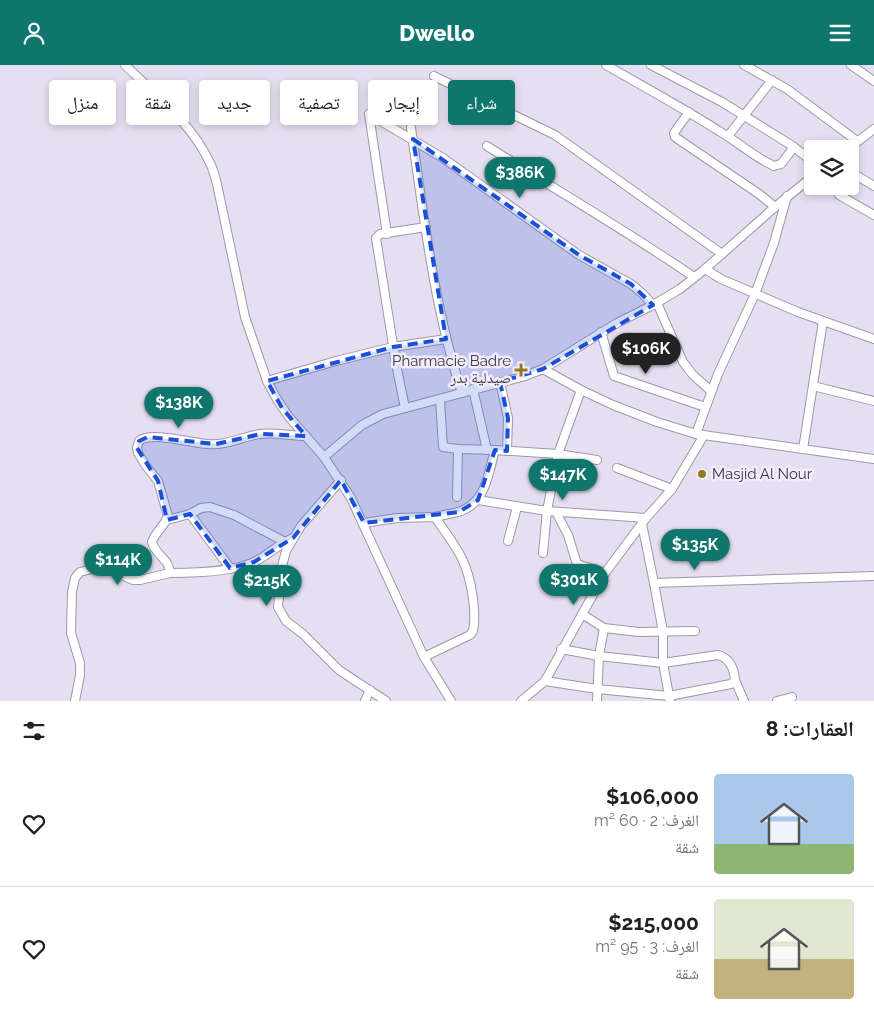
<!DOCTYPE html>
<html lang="ar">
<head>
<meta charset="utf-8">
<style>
  :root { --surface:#fff; --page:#f6f6f6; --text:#202124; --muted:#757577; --line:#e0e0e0; --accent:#0f766e }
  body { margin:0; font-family:Raleway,"Noto Naskh Arabic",sans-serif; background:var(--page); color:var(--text); direction:rtl; height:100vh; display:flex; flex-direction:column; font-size:19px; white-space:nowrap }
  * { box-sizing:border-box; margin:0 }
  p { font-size:16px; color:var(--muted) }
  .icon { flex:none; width:28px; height:28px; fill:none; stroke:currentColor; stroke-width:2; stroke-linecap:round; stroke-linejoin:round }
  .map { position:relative; height:636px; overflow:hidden; direction:ltr }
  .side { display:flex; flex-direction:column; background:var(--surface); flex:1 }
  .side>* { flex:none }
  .banner { position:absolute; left:15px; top:15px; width:500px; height:45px; direction:rtl; display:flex; gap:10px }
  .controls { position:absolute; left:804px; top:75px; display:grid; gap:10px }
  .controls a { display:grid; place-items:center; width:55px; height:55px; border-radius:5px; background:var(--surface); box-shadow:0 2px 8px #0003; font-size:25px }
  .price { position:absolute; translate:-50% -42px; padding:0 11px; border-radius:18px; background:var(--accent); color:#fff; font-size:16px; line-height:32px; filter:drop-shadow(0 1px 2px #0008) }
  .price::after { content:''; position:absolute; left:50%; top:30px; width:15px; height:11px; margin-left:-8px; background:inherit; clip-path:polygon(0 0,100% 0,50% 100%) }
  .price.selected { background:#222; color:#fff }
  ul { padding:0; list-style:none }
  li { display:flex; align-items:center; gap:15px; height:125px; padding:0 20px }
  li+li { border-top:1px solid var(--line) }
  li span { display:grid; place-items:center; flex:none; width:140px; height:100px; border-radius:5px; color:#555 }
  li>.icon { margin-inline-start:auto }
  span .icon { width:60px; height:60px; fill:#fffc; stroke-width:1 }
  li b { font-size:21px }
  h2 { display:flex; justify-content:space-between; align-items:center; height:60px; padding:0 20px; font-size:21px }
  .chip { padding:0 18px; border-radius:5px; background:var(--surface); box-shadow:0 2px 8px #0003; font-size:18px; line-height:45px }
  .chip.selected { background:var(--accent); color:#fff }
  header { display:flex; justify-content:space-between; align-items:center; height:65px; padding:0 20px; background:var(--accent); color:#fff; font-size:22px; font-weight:800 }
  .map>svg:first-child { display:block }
</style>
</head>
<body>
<header><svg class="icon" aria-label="menu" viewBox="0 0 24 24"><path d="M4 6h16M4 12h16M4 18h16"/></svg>Dwello<svg class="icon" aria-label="person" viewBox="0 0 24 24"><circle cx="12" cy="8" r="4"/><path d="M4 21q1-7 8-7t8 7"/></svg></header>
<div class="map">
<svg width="874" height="636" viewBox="0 0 874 636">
  <rect width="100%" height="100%" fill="#e6dff1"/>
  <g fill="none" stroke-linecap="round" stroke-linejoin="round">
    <defs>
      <g id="minor">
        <path d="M125,0c30,29 66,58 84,96 4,7 6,15 8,23l28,133 22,64 11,20 11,16 35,40"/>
        <path d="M606,0c38,22 77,43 113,66 19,11 35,26 55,35l7,-2 13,-17"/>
        <polyline points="651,0 722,37 791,80 812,96"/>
        <polyline points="744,0 787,24 857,76"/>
        <polyline points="851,0 874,16"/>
        <polyline points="434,11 555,70 722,189"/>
        <polyline points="689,47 674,68 675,72 759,129 775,142"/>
        <polyline points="369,49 443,93 579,190 631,219 643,229 653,240"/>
        <polyline points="369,49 387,169"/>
        <path d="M411,63c13,89 23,180 51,265"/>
        <polyline points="728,71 772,15"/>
        <path d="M487,81c69,44 140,85 207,131"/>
        <polyline points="848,84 874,64"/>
        <polyline points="854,109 874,121"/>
        <polyline points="844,121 839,127 839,130 874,150"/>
        <polyline points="705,204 721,214 798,247 874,274"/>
        <polyline points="657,238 683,297 693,310 711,326"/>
        <polyline points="601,267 614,311 705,342"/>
        <polyline points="543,304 581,325 613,340 657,357 696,369 874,394"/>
        <polyline points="267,316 336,296 393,282 446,274"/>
        <polyline points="500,317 508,353 507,386"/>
        <polyline points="813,321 874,336"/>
        <polyline points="473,324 487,385"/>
        <polyline points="440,335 443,382 458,384 495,385"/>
        <polyline points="405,343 396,299 376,173 380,169 426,162"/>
        <polyline points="696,369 718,309 755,229 774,178 787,131"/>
        <polyline points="803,384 823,256"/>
        <polyline points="617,403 672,424"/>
        <polyline points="341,415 301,461 286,486 282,501 278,542 286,556 303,569 339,605 386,636"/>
        <polyline points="457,432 458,384"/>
        <polyline points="478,435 547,446 646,453"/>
        <polyline points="556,447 568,470 577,499 605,508"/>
        <polyline points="190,449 230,503"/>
        <path d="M435,452c7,-2 16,-3 23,-5 28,-8 30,-38 37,-62l63,4 39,6"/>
        <polyline points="167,455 190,449 201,443 210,442 234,450 285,477"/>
        <path d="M364,458l33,-5 38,-1c9,14 21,28 28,44 8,17 14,51 10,70l-3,4 -46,22"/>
        <polyline points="642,459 654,518"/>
        <polyline points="508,476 517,442"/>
        <polyline points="543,488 547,446 558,389 581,325"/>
        <path d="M170,508c23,0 65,-1 86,-12 13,-7 23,-17 37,-23"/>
        <polyline points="582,549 604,563"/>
        <polyline points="735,615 744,636"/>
        <path d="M545,616l52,8 72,7 62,-12 4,-4c-1,-12 -5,-22 -17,-25l-55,8 -64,-7 -38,-7"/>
        <path d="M75,636l5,-26v-12l-9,-30 1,-41 3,-14 5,-6 19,-5 12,3 22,10h7l30,-7c-1,-15 -15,-18 -18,-31 3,-10 13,-16 16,-26l-10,-35 -12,-15 -8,-13 -1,-5 2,-7c12,-10 52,2 68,3 19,2 34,-7 53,-10 15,-2 31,2 46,2"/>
        <polyline points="365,636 370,625"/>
        <polyline points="451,636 424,592 351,433 324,392 362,360 383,349 525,311 543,304 617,258 653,240 680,224 705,204 775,142 812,112"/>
        <polyline points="521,636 545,616 605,508 646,453 672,424 704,370"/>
        <polyline points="597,636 599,591 604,563 639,567 695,566"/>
        <polyline points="670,636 663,598 663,567 654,518 874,511"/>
        <polyline points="777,636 792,632"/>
      </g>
    </defs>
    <!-- minor casing -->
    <use href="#minor" stroke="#9e97a9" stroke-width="10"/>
    <!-- minor -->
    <use href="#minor" stroke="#fff" stroke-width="8"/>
  </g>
  <!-- marked area -->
  <path fill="#1d4ed8" fill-opacity="0.2" stroke="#1d4ed8" stroke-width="4" stroke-dasharray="10 6" stroke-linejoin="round" d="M413,74l166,116 52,29 22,21 -110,64 -43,13 8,36 -1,33 -12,-1 -17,50 -19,12 -95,11 -23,-43 -48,58 -39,24 -24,6 -40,-54 -23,6 -9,-39 -21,-33 2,-7 9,-4 68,7 45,-10 45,2 -24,-28 -15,-27 126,-34 53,-8z"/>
  <!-- markers -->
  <g fill="#927a21" stroke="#f3ecff" stroke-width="2">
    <path d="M518.5 297.5h5v5h5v5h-5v5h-5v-5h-5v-5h5z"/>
    <circle cx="702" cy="409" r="5"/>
  </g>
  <g text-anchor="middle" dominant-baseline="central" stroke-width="5" stroke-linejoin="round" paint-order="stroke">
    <!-- poi labels -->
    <g font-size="15" fill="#3c3940" stroke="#f3ecff" text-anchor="end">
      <text x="511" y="296">Pharmacie Badre<tspan x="511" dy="17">صيدلية بدر</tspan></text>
      <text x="712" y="409" text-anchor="start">Masjid Al Nour</text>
    </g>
  </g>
</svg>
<div class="controls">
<a><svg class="icon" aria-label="layers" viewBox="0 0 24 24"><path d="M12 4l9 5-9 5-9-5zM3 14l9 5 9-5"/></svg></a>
</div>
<b class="price" style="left:520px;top:134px">$386K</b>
<b class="price selected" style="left:646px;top:310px">$106K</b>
<b class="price" style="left:179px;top:364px">$138K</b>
<b class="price" style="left:563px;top:436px">$147K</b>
<b class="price" style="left:695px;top:506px">$135K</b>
<b class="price" style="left:118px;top:521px">$114K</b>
<b class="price" style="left:574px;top:541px">$301K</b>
<b class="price" style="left:267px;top:542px">$215K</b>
<div class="banner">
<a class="chip selected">شراء</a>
<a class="chip">إيجار</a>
<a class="chip">تصفية</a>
<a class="chip">جديد</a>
<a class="chip">شقة</a>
<a class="chip">منزل</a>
</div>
</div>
<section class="side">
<h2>العقارات: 8<svg class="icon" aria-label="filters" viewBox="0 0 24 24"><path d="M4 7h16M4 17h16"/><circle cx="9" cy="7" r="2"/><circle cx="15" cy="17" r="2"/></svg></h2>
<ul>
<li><span style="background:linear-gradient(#a9c7e8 70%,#8fb573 0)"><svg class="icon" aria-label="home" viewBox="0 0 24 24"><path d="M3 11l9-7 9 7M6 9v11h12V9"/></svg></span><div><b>$106,000</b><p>الغرف: 2 · 60 m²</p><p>شقة</p></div><svg class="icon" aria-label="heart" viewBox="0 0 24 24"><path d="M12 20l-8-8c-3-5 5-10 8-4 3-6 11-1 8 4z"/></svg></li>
<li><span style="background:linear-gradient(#dfe7d0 60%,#c2b280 0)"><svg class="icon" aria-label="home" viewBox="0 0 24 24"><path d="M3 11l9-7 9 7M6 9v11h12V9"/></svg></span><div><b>$215,000</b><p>الغرف: 3 · 95 m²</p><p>شقة</p></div><svg class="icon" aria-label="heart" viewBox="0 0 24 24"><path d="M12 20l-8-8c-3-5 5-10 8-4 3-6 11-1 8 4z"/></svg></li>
</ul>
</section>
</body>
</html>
